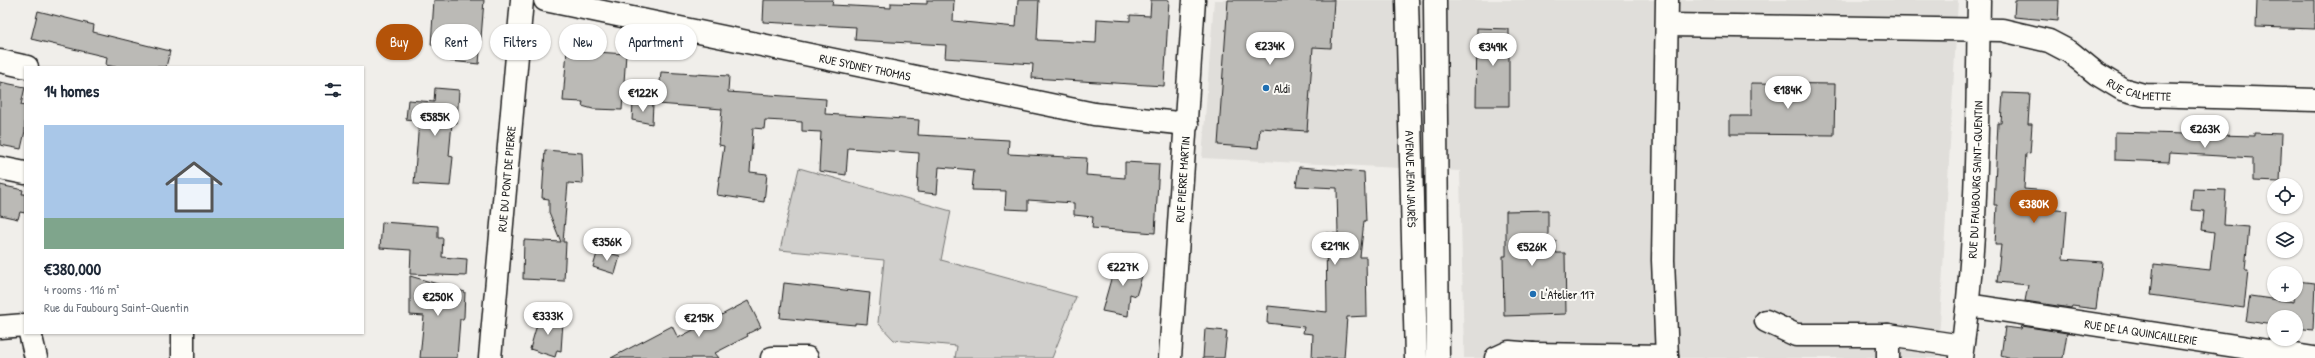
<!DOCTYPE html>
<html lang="en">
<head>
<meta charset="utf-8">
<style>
  :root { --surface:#fff; --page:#f2f2f3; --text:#1f2937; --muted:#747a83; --accent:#b45309 }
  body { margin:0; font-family:"Patrick Hand",sans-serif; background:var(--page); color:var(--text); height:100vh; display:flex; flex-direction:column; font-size:15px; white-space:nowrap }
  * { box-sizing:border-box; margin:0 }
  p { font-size:13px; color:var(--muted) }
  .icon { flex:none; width:22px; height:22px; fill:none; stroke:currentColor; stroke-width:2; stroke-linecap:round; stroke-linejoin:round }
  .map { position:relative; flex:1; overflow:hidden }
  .side { position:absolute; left:24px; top:66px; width:340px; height:268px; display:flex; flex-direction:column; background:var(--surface); border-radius:0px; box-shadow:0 1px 3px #0004 }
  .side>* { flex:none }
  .guide { position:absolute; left:376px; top:24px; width:380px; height:36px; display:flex; gap:8px }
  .controls { position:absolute; left:2267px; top:178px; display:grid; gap:8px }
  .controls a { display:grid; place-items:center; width:36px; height:36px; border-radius:50%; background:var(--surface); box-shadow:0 1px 3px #0004; font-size:20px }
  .price { position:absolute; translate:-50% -34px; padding:0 9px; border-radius:14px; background:#fff; color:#222; font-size:13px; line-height:26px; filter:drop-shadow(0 1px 2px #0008) }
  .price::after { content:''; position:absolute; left:50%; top:24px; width:12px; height:9px; margin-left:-6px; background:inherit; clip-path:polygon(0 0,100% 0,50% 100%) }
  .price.active { background:var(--accent); color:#fff }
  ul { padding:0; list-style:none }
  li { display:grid; align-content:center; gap:8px; height:212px; padding:0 20px }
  li span { display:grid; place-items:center; height:124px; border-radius:0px; color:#555 }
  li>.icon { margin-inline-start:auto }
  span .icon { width:72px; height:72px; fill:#fffc; stroke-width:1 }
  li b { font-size:17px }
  h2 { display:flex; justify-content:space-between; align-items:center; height:48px; padding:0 20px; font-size:17px }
  .pill { padding:0 14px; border-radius:18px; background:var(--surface); box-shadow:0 1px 3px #0004; font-size:14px; line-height:36px }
  .pill.active { background:var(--accent); color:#fff }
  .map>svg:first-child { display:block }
</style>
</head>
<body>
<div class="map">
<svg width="2315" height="358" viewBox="0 0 2315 358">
  <rect width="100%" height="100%" fill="#f0eeea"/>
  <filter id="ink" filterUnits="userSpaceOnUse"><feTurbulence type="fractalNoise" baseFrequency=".025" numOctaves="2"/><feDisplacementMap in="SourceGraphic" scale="8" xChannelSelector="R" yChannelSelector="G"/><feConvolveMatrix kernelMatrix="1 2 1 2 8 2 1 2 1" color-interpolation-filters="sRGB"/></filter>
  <g filter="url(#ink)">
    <!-- built -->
    <polygon fill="#e0deda" points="1214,0 1958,0 1940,324 1936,358 1464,358 1460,171 1202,158"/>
    <!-- green -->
    <polygon fill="#d0cfcc" stroke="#767674" points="799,168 951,211 941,260 1076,297 1052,358 955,358 957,346 894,340 878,323 884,260 780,250"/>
    <!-- building -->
    <g fill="#bbbab6" stroke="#1c1c1c">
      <polygon points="434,0 484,0 479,64 450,61 450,48 431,45"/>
      <polygon points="764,0 833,0 832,5 891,8 891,3 927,4 927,0 954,0 953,21 1016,27 1018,0 1039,0 1037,40 1096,43 1097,19 1130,21 1130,15 1150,16 1151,0 1169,0 1164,86 1032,78 1033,64 945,58 946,45 855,40 856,27 763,22"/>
      <polygon points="1228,0 1334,0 1331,48 1313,47 1307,131 1260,128 1258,148 1218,145"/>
      <polygon points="2015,0 2059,0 2058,21 2014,17"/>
      <polygon points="2257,0 2315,0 2315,29 2256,27"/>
      <polygon points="38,11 94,25 93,32 170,51 166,67 115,67 106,65 107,57 31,39"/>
      <polygon points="1477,28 1509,29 1509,106 1476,106"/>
      <polygon points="567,50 626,54 622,110 593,109 582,106 583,102 563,101"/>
      <polygon points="661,72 729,76 728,92 826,99 825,114 919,120 918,135 1009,140 1008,154 1087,158 1086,175 1125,178 1125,162 1159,164 1155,233 1092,228 1093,217 1074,215 1074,203 1028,200 1028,210 1005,209 1006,191 972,190 974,170 939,167 937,194 917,192 919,153 848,148 846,175 819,171 821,132 802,131 802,122 765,120 764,129 753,128 750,172 767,174 764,202 717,195 724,146 719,145 722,109 658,104"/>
      <polygon points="0,82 25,87 21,105 25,106 25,131 21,149 0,145"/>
      <polygon points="1751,83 1835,84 1834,135 1730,134 1730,116 1751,116"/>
      <polygon points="435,88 459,90 457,123 452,123 449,156 453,157 450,186 414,184 419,121 406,119 408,100 434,102"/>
      <polygon points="2003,93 2030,94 2028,124 2032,124 2030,154 2026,153 2024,189 2048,191 2047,209 2067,211 2063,259 2102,262 2096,309 2072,306 2071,308 2025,301 2028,285 1997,282 2001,245 1995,245 1997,205 1994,205 1998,123 2001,123"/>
      <polygon points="633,103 653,104 652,124 632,120"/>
      <polygon points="2115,132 2254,136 2254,133 2282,134 2280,182 2253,181 2253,158 2170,153 2169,162 2115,160"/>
      <polygon points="545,150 582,153 583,184 568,183 563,242 566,242 564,281 523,279 524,240 561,242 549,212 549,199 542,198"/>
      <polygon points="1299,167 1364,172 1366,221 1364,221 1360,257 1366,257 1367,316 1347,317 1344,358 1312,358 1313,334 1303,333 1304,327 1267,323 1268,306 1327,312 1326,233 1338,234 1337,188 1296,186"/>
      <polygon points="0,185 23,190 22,194 25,194 25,213 20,212 18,219 0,215"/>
      <polygon points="2193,189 2226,190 2224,225 2249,227 2245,270 2248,270 2244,308 2151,295 2154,264 2210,270 2214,232 2202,230 2204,211 2191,210"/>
      <polygon points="1548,210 1548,241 1556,241 1556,253 1565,253 1566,314 1504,316 1503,256 1506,256 1506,211"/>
      <polygon points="382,222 438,226 438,238 443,238 442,257 467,259 466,276 410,274 411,250 380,248"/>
      <polygon points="598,250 620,256 615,274 593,267"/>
      <polygon points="1117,258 1145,266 1136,296 1130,294 1128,316 1102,311"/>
      <polygon points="410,276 465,292 464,317 463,319 460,319 457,358 420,358 424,316 410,315"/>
      <polygon points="2296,281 2315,283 2313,330 2296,328 2296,317 2274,317 2274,325 2246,321 2250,296 2294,302"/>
      <polygon points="784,283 870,293 867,324 855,323 855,325 780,318"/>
      <polygon points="748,301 761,327 747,334 748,336 715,353 719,358 611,358 672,326 678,338"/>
      <polygon points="540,314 563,321 561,351 557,350 555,357 530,349"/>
      <polygon points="2022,326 2067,333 2063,358 2008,358 2001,356 2005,327 2021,329"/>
      <polygon points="1205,329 1227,331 1224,358 1203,358"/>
    </g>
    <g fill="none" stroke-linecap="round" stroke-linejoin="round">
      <defs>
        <g id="minor">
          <path id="s1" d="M545,0l549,114 93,10"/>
          <path id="s2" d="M1668,25l334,5 47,11 21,11 27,22 25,15 22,6 171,5"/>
          <polyline points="0,61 27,67"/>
          <polyline points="0,168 25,173"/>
          <path id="s3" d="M1968,305l346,53"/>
          <polyline points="1766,321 1796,335 1888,335 1962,346"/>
          <polyline points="0,327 25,325"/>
          <polyline points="30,333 36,358"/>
          <polyline points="183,358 183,333"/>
          <path id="s4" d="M490,358l32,-358"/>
          <polyline points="772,358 807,358"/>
          <path id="s5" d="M1170,358l24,-358"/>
          <polyline points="1496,358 1509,352 1532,354"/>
          <polyline points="1528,358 1532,354 1667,356"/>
          <polyline points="1667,358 1663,260 1667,0"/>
          <polyline points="1888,358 1888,335"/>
          <path id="s6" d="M1961,358c17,-119 16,-238 18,-358"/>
        </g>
        <g id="major">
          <path id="s7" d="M1407,0l9,358"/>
          <polyline points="1435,0 1438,358"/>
        </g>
      </defs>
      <!-- minor casing -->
      <use href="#minor" stroke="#1c1c1c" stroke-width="25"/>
      <!-- major casing -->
      <use href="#major" stroke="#1c1c1c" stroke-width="25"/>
      <!-- minor -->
      <use href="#minor" stroke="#fdfcf7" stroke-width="22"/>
      <!-- major -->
      <use href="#major" stroke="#fdfcf7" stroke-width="22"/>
    </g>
  </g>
  <!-- markers -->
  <g fill="#1f6fb2" stroke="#fdfcf7" stroke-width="1.5">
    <circle cx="1266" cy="88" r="4"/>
    <circle cx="1533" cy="294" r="4"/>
  </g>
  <g text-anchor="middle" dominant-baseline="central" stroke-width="4" stroke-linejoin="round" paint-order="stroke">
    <!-- street labels -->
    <g font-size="12" fill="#1c1c1c" stroke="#fdfcf7">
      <text stroke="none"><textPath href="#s1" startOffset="327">RUE SYDNEY THOMAS</textPath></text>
      <text stroke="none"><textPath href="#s2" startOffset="487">RUE CALMETTE</textPath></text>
      <text stroke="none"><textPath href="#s4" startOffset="180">RUE DU PONT DE PIERRE</textPath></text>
      <text stroke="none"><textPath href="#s5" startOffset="179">RUE PIERRE MARTIN</textPath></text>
      <text stroke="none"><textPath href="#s7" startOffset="179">AVENUE JEAN JAURÈS</textPath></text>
      <text stroke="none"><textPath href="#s6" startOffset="179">RUE DU FAUBOURG SAINT-QUENTIN</textPath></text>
      <text stroke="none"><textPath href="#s3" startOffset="175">RUE DE LA QUINCAILLERIE</textPath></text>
    </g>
    <!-- poi labels -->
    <g font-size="12" fill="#1c1c1c" stroke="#fdfcf7" text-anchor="start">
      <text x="1274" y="88">Aldi</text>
      <text x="1541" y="294">L'Atelier 117</text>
    </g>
  </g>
</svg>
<div class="controls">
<a><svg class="icon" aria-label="locate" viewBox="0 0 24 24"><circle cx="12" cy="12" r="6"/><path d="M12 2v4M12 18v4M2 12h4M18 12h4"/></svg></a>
<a><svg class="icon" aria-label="layers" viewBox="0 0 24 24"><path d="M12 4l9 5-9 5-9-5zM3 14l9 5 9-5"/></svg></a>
<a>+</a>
<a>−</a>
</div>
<b class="price" style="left:1270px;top:66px">€234K</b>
<b class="price" style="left:1493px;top:67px">€349K</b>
<b class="price" style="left:1788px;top:110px">€184K</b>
<b class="price" style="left:643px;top:113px">€122K</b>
<b class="price" style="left:435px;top:137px">€585K</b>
<b class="price" style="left:2205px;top:149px">€263K</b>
<b class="price active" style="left:2034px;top:224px">€380K</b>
<b class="price" style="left:607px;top:262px">€356K</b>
<b class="price" style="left:1335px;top:266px">€219K</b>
<b class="price" style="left:1532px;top:267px">€526K</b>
<b class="price" style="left:1123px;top:287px">€227K</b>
<b class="price" style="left:438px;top:317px">€250K</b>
<b class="price" style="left:548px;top:336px">€333K</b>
<b class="price" style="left:699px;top:338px">€215K</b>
<div class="guide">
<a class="pill active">Buy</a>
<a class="pill">Rent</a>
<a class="pill">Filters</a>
<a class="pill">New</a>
<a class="pill">Apartment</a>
</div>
<section class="side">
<h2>14 homes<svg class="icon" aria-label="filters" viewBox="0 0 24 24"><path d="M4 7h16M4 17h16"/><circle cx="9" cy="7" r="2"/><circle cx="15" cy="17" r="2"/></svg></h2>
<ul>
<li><span style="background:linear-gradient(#a9c7e8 75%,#7fa58c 0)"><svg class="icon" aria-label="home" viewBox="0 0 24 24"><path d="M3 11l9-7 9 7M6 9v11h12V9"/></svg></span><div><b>€380,000</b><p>4 rooms · 116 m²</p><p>Rue du Faubourg Saint-Quentin</p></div></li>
</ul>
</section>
</div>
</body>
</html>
